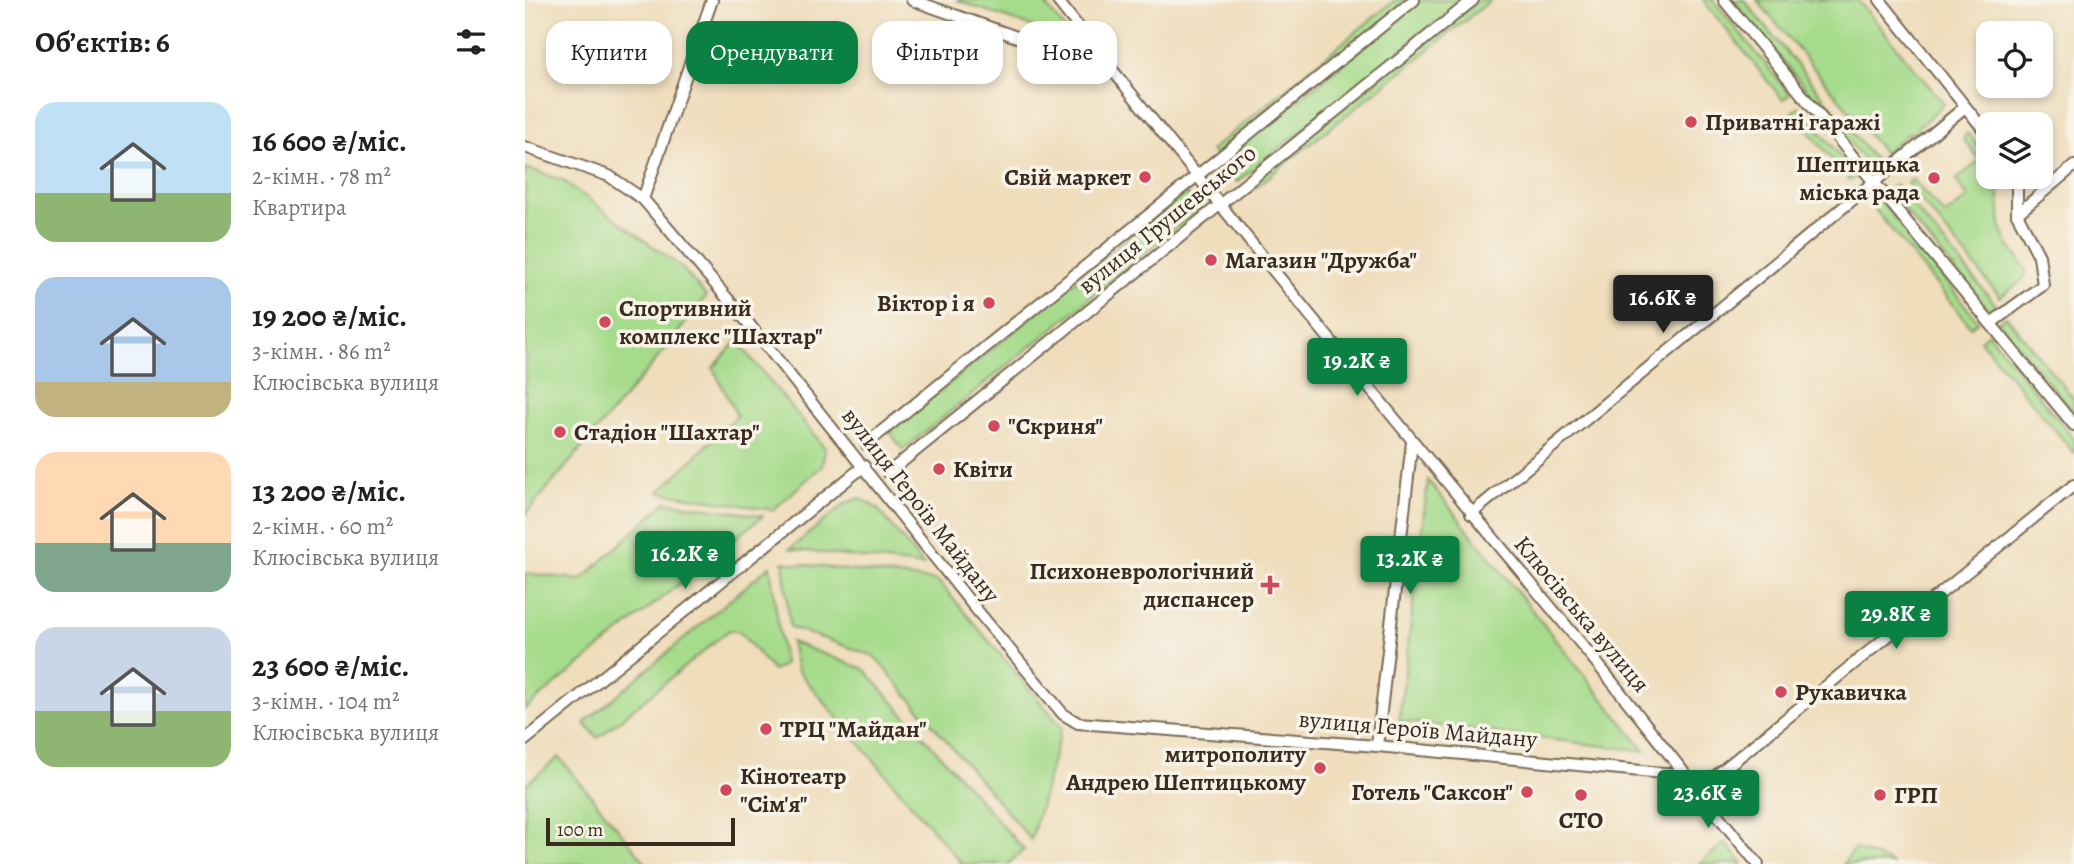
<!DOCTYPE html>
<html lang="uk">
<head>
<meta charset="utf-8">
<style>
  :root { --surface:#fff; --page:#f6f6f6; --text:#202124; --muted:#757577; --accent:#0b8043 }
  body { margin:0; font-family:Alegreya,serif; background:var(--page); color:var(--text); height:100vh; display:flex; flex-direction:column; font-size:26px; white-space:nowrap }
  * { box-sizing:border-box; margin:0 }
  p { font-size:23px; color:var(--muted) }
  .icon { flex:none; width:38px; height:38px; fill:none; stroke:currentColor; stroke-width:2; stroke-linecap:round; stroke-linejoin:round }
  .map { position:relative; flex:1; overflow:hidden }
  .drawer { display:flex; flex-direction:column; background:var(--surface); width:525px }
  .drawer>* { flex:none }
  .guide { position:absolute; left:21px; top:21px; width:665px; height:63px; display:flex; gap:14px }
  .tools { position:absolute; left:1451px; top:21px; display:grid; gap:14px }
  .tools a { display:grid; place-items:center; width:77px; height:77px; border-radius:14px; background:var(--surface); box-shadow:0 4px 10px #0003; font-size:35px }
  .scale { position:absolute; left:21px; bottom:18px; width:189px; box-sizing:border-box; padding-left:7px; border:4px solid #3b2a1e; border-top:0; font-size:19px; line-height:24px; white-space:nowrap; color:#3b2a1e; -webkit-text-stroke:5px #f7f3e8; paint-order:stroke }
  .price { position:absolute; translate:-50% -60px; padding:0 16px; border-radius:7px; background:var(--accent); color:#fff; font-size:23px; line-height:46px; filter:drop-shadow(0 2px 4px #0008) }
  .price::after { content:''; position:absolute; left:50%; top:42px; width:21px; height:16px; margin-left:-10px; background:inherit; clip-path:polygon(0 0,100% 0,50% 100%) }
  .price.on { background:#222; color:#fff }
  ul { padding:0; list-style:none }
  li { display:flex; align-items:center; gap:21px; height:175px; padding:0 35px }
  li span { display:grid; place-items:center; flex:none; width:196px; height:140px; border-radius:21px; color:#555 }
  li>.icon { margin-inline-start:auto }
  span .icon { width:84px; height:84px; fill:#fffc; stroke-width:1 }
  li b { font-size:30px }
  h2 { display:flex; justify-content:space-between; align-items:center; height:84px; padding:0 35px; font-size:30px }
  .tag { padding:0 24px; border-radius:21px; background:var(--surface); box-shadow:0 4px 10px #0003; font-size:24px; line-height:63px }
  .tag.on { background:var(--accent); color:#fff }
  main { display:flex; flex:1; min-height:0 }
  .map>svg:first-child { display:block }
</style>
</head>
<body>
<main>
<section class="drawer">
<h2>Об’єктів: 6<svg class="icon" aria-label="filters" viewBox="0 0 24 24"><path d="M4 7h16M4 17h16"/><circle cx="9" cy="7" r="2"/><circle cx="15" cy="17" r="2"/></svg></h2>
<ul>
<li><span style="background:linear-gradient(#bfe0f5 65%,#8fb573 0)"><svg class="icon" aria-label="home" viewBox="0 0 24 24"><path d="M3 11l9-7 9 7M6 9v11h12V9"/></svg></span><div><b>16 600 ₴/міс.</b><p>2-кімн. · 78 m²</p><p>Квартира</p></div></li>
<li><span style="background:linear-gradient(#a9c7e8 75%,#c2b280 0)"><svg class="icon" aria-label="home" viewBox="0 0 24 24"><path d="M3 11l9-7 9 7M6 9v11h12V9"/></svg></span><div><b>19 200 ₴/міс.</b><p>3-кімн. · 86 m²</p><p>Клюсівська вулиця</p></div></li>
<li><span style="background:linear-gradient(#ffd9b3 65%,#7fa58c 0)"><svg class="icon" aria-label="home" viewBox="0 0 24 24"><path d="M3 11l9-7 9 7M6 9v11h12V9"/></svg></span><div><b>13 200 ₴/міс.</b><p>2-кімн. · 60 m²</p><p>Клюсівська вулиця</p></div></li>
<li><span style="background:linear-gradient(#c9d6e8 60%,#8fb573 0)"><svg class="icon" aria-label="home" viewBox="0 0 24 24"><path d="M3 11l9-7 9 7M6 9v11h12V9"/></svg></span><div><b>23 600 ₴/міс.</b><p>3-кімн. · 104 m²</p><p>Клюсівська вулиця</p></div></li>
</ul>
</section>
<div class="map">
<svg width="1549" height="864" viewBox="0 0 1549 864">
  <rect width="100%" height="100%" fill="#f7f3e8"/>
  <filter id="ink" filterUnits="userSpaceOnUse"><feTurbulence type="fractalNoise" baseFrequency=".0143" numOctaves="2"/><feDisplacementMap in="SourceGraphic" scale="14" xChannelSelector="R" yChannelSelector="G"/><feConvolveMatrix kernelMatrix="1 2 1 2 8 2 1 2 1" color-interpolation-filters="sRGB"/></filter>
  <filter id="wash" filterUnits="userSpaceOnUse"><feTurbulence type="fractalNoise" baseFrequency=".00686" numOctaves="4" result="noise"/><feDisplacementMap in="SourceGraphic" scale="28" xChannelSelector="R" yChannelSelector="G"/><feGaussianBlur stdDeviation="1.57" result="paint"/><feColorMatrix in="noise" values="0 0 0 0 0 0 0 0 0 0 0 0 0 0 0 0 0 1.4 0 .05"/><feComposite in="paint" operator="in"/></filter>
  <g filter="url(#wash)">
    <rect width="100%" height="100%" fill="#efddbb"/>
    <!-- green -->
    <g fill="#a6db8b" stroke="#708254" stroke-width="2">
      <polygon points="431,0 517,0 550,42"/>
      <polygon points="870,0 883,0 690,156 686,150"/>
      <polygon points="897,0 938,0 712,182 696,162"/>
      <polygon points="954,0 966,0 721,195 717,188"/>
      <polygon points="1178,0 1188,0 1265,94 1258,100"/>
      <polygon points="1208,0 1219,0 1350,160 1343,165"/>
      <polygon points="1232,0 1333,0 1419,104 1392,128 1393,130 1386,134 1384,132 1359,153"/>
      <polygon points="1274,107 1332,176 1325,181 1267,112"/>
      <polygon points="1442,133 1463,158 1463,177 1473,177 1476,228 1483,244 1501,269 1499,279 1475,297 1382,183 1387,179 1420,215 1443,198 1431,180 1455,160 1438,139"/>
      <polygon points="0,168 37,180 155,266 181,296 141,348 0,515"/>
      <polygon points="1371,185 1471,305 1464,311 1363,191"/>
      <polygon points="660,192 675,209 378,450 365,432"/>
      <polygon points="1354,199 1453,321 1446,327 1346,205"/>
      <polygon points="1481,316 1549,399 1549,413 1473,322"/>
      <polygon points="1463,333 1549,439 1549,453 1455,340"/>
      <polygon points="212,341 300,448 297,466 248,510 134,492 212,416 188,368"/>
      <polygon points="903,480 1120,751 874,721"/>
      <polygon points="335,498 352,508 399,566 265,549 321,503"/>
      <polygon points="141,502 238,516 0,709 0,573 56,580"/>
      <polygon points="258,562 413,581 537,727 506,840 349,656 265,627"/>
      <polygon points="245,566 259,665 248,671 215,632 204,630 73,738 59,723"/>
      <polygon points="266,642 339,669 499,850 483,864 437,864 272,670"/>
      <polygon points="34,757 122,864 0,864 0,785"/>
      <polygon points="1200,843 1218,864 1174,864"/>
      <polygon points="1330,849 1368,864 1318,864"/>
    </g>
  </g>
  <g filter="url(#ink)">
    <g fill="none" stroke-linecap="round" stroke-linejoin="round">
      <defs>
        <g id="street">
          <polyline points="387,0 588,71"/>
          <path d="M532,0c172,218 348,433 526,646 59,72 115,147 175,218"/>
          <polyline points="1199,0 1549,425"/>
          <polyline points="1355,0 1463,135"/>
          <polyline points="0,147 84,176 118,199 224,324 446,603 538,714 553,723 852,746 1159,775"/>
          <polyline points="118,199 187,0"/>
          <polyline points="1492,214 1549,166"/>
          <polyline points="1466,323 1518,285 1514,256 1492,214 1492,177"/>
          <polyline points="341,444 889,0"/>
          <polyline points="363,473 948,0"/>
          <polyline points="946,514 1440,107"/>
          <polyline points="0,740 339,466"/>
          <polyline points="852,746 887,442"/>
          <polyline points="1172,791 1549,485"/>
        </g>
      </defs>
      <!-- street casing -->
      <use href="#street" stroke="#7a6955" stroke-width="14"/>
      <!-- street -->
      <use href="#street" stroke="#fff" stroke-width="10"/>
    </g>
  </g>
  <!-- markers -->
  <g fill="#d1495b" stroke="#f7f3e8" stroke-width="2.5">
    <circle cx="1166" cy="122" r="7"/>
    <circle cx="620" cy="177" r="7"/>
    <circle cx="1409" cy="178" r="7"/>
    <circle cx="686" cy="260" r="7"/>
    <circle cx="464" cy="303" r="7"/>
    <circle cx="80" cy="322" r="7"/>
    <circle cx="469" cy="426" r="7"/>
    <circle cx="35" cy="432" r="7"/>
    <circle cx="414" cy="469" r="7"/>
    <path d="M741.5 574.5h7v7h7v7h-7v7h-7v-7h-7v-7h7z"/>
    <circle cx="1256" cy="692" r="7"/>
    <circle cx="241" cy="729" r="7"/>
    <circle cx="795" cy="768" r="7"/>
    <circle cx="201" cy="790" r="7"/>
    <circle cx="1002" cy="792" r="7"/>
    <circle cx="1056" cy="795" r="7"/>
    <circle cx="1355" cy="795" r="7"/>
  </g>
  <g text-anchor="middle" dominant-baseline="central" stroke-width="7" stroke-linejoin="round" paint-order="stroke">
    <!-- poi labels -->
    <g font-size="24" font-weight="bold" fill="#3b2a1e" stroke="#f7f3e8" text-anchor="start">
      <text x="1180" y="122">Приватні гаражі</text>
      <text x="1395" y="164" text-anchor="end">Шептицька<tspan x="1395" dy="28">міська рада</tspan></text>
      <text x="606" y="177" text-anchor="end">Свiй маркет</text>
      <text x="700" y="260">Магазин "Дружба"</text>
      <text x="450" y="303" text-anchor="end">Віктор і я</text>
      <text x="94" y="308">Спортивний<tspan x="94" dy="28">комплекс "Шахтар"</tspan></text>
      <text x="483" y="426">"Скриня"</text>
      <text x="49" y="432">Стадіон "Шахтар"</text>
      <text x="428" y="469">Квіти</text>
      <text x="729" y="571" text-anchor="end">Психоневрологічний<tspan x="729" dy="28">диспансер</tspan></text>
      <text x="1270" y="692">Рукавичка</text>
      <text x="255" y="729">ТРЦ "Майдан"</text>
      <text x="781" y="754" text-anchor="end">митрополиту<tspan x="781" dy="28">Андрею Шептицькому</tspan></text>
      <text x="215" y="776">Кінотеатр<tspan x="215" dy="28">"Сім'я"</tspan></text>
      <text x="988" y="792" text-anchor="end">Готель "Саксон"</text>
      <text x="1369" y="795">ГРП</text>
      <text x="1056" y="820" text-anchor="middle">СТО</text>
    </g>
    <!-- street labels -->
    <g font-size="24" fill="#3b2a1e" stroke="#f7f3e8">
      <text transform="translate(642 219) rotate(-39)">вулиця Грушевського</text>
      <text transform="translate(396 505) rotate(52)">вулиця Героїв Майдану</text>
      <text transform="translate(1057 614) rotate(50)">Клюсівська вулиця</text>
      <text transform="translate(893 729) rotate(5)">вулиця Героїв Майдану</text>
    </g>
  </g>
</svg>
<div class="tools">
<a><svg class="icon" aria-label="locate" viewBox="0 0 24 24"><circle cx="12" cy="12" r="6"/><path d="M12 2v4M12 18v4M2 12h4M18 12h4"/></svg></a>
<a><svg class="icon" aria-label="layers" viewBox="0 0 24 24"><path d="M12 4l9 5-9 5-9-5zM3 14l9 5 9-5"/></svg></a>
</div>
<div class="scale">100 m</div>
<b class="price on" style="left:1138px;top:335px">16.6K ₴</b>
<b class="price" style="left:832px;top:398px">19.2K ₴</b>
<b class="price" style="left:160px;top:591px">16.2K ₴</b>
<b class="price" style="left:885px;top:596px">13.2K ₴</b>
<b class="price" style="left:1371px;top:651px">29.8K ₴</b>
<b class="price" style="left:1183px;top:830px">23.6K ₴</b>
<div class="guide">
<a class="tag">Купити</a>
<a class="tag on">Орендувати</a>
<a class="tag">Фільтри</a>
<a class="tag">Нове</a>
</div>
</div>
</main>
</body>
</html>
